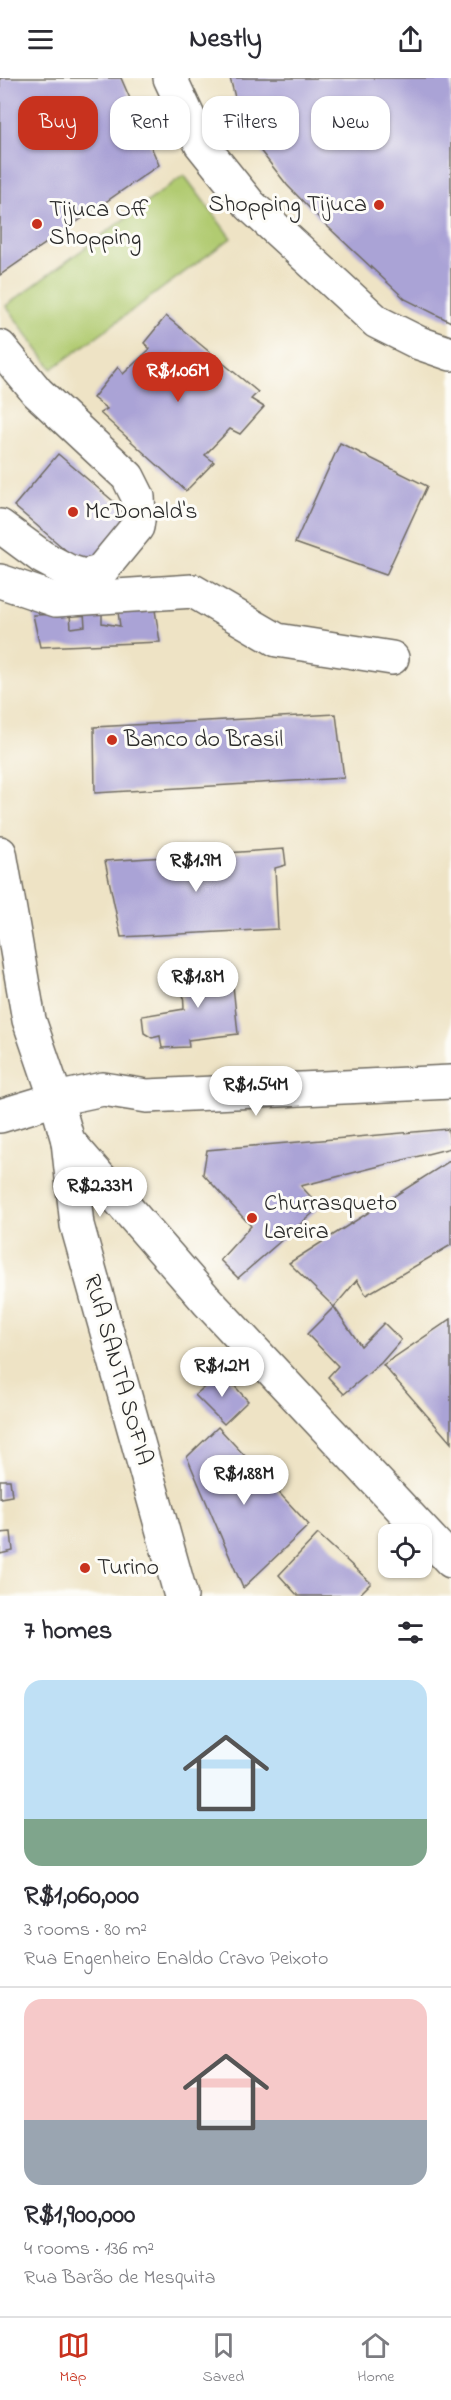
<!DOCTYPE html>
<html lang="en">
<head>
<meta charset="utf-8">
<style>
  :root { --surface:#fff; --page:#f7f7f7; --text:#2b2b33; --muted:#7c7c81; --line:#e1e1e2; --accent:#c8321e }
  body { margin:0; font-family:"Indie Flower",sans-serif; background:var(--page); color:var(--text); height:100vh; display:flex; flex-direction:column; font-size:22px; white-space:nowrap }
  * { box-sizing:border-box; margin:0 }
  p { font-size:20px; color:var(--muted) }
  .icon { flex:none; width:33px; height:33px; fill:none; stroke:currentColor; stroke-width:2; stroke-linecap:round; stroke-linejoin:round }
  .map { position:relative; height:1518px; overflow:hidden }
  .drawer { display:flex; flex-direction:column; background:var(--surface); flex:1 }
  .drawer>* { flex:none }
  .top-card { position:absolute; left:18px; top:18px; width:416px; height:54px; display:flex; gap:12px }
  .buttons { position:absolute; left:378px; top:1446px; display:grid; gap:12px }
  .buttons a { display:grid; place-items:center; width:54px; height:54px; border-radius:12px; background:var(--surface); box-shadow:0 2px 4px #0004; font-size:30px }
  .price { position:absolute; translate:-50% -51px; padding:0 14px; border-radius:21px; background:#fff; color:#222; font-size:20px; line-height:39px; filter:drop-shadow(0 2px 3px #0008) }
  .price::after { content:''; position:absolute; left:50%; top:36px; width:18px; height:14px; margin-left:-9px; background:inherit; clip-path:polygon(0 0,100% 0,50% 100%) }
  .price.selected { background:var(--accent); color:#fff }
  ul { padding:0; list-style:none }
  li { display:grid; align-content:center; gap:12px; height:318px; padding:0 24px }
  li+li { border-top:2px solid var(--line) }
  li span { display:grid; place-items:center; height:186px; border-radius:18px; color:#555 }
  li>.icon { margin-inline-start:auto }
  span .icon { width:108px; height:108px; fill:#fffc; stroke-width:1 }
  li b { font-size:26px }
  h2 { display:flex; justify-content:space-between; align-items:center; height:72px; padding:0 24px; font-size:26px }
  .chip { padding:0 21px; border-radius:18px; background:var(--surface); box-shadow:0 2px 4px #0004; font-size:21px; line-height:54px }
  .chip.selected { background:var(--accent); color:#fff }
  header { display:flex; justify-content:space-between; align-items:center; height:78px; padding:0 24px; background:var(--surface); font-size:27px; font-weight:700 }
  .tab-bar { display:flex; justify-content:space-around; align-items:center; height:84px; border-top:2px solid var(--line); background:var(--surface); font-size:16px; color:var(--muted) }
  .tab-bar a { display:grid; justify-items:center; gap:3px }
  .tab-bar .selected { color:var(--accent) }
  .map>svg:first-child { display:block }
</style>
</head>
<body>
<header><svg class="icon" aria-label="menu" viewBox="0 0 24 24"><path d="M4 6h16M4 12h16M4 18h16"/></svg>Nestly<svg class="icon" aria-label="share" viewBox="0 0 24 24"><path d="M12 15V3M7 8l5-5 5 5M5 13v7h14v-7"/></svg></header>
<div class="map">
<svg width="451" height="1518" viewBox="0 0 451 1518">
  <rect width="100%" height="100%" fill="#fdfcf7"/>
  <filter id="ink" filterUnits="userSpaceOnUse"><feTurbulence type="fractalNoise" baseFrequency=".0167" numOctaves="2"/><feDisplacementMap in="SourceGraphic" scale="12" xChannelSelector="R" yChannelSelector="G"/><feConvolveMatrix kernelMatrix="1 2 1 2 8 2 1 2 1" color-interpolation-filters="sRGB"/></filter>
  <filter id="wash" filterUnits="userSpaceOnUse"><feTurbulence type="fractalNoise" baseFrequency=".008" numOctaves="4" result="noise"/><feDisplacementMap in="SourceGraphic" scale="24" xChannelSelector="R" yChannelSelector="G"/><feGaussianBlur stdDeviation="1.35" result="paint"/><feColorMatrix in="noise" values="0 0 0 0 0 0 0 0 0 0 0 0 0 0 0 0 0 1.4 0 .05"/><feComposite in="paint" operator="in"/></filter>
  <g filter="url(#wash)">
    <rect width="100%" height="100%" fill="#eee3c5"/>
    <!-- green -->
    <polygon fill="#b1cb71" stroke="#6e7b4e" stroke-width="1.5" points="184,97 231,160 52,291 6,228"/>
    <g id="blocks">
      <!-- building -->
      <g fill="#aaa3d6">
        <polygon points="0,0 121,0 159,87 0,197"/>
        <polygon points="230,0 451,0 451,244 405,221 326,147 287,107 252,62 239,35"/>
        <polygon points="166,238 258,314 251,321 264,329 240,356 230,351 205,377 214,384 186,413 100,335 107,331 93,320 118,289 123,296 150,271 144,265"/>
        <polygon points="340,365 427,408 386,497 295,465"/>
        <polygon points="58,376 133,440 89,492 14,428"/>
        <polygon points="155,532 160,564 40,569 33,537 70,536 71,550 85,548 84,535 102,534 102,545 120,548 118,534"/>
        <polygon points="336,636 344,700 95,715 94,649"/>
        <polygon points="284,771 286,787 275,790 278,851 121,859 105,783"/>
        <polygon points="182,888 231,888 238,956 188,962 189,969 162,970 160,958 152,960 144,955 142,938 184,931"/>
        <polygon points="448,1051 451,1070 301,1108 320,1129 238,1200 220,1182 251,1148 203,1096 207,1072"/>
        <polygon points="451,1082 451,1167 366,1217 357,1202 334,1229 289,1185"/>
        <polygon points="334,1229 361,1268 384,1245 401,1262 381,1285 344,1316 328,1299 338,1288 307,1256"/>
        <polygon points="451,1241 451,1365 383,1287"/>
        <polygon points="222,1294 248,1323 224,1346 195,1317"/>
        <polygon points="218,1349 309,1447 243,1510 187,1379"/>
        <polygon points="0,1402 10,1402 12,1418 0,1420"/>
        <polygon points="11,1454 13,1473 0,1476 0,1455"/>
        <polygon points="318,1456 371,1505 358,1518 298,1518 279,1497"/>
      </g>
    </g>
  </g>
  <g filter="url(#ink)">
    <use href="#blocks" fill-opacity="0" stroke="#6f6b61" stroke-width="1.5"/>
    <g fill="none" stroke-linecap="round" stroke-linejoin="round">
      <defs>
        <g id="minor">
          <polyline points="170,0 201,66 250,127 377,244 419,265 451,276"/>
          <polyline points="0,269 37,314 128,399 138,419 139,436 137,449 100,494 84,498 68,493 42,479 0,448"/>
          <polyline points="0,503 56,522 193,513 277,562 392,580"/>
          <polyline points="0,775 29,942 56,1021 68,1063 208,1224 451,1483"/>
          <polyline points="0,1038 56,1021 103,1011 147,1018 451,1004"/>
          <polyline points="68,1063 77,1147 181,1518"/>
        </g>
      </defs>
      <!-- minor casing -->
      <use href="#minor" stroke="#6f6b61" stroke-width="36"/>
      <!-- minor -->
      <use href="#minor" stroke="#fff" stroke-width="33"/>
    </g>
  </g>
  <!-- markers -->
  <g fill="#c8321e" stroke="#fdfcf7" stroke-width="2">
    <circle cx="379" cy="127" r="6"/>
    <circle cx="37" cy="146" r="6"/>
    <circle cx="73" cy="434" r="6"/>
    <circle cx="112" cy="662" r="6"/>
    <circle cx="252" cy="1140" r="6"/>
    <circle cx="85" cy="1490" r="6"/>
  </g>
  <g text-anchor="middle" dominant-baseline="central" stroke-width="6" stroke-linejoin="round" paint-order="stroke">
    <!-- poi labels -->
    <g font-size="24" fill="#2b2b2b" stroke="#fdfcf7" text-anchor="start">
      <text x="367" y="127" text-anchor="end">Shopping Tijuca</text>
      <text x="49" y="132">Tijuca Off<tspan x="49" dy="28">Shopping</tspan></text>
      <text x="85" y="434">McDonald's</text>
      <text x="124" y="662">Banco do Brasil</text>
      <text x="264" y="1126">Churrasqueto<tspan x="264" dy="28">Lareira</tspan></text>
      <text x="97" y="1490">Turino</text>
    </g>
    <!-- street labels -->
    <g font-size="24" fill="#2b2b2b" stroke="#fdfcf7">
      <text transform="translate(117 1292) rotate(74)">RUA SANTA SOFIA</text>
    </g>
  </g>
</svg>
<div class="buttons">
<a><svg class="icon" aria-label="locate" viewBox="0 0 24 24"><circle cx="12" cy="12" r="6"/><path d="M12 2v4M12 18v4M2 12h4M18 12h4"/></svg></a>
</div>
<b class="price selected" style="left:178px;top:325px">R$1.06M</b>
<b class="price" style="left:196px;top:815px">R$1.9M</b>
<b class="price" style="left:198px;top:931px">R$1.8M</b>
<b class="price" style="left:256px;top:1039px">R$1.54M</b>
<b class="price" style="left:100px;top:1140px">R$2.33M</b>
<b class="price" style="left:222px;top:1320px">R$1.2M</b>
<b class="price" style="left:244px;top:1428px">R$1.88M</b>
<div class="top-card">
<a class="chip selected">Buy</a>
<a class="chip">Rent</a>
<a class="chip">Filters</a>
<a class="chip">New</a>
</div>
</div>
<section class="drawer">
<h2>7 homes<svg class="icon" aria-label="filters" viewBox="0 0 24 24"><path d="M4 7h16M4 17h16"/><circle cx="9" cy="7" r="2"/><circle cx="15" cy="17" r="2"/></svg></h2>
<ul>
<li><span style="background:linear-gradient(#bfe0f5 75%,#7fa58c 0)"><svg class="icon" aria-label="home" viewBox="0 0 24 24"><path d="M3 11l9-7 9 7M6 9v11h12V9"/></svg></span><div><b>R$1,060,000</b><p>3 rooms · 80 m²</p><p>Rua Engenheiro Enaldo Cravo Peixoto</p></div></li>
<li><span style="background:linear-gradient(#f6c9c9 65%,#9aa5b1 0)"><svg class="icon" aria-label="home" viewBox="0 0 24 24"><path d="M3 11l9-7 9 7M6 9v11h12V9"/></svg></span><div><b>R$1,900,000</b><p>4 rooms · 136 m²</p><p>Rua Barão de Mesquita</p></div></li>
</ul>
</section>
<nav class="tab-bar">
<a class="selected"><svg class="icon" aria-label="map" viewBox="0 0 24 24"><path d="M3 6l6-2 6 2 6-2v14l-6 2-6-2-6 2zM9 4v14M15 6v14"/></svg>Map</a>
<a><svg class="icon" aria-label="saved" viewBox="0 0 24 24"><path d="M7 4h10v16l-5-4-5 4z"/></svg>Saved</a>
<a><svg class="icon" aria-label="home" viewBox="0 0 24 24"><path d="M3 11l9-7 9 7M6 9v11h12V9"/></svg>Home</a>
</nav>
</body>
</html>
